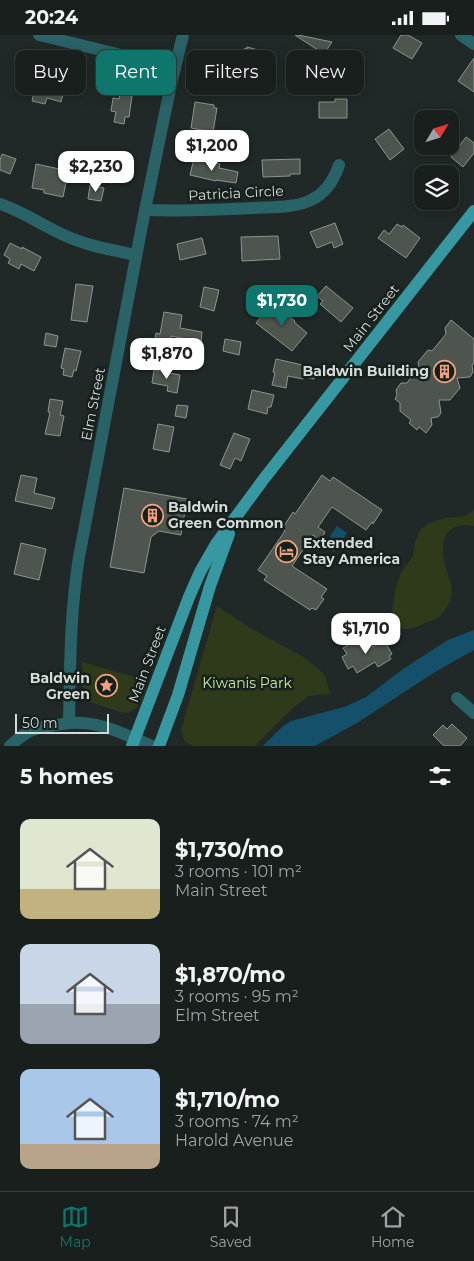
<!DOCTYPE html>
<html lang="en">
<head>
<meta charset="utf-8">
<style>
  :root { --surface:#181f1d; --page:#212726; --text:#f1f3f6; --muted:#9fa2a4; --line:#363d3b; --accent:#0f766e }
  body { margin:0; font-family:Montserrat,sans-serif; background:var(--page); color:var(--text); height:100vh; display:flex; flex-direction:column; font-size:19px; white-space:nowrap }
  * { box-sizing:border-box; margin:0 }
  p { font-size:16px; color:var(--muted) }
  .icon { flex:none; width:28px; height:28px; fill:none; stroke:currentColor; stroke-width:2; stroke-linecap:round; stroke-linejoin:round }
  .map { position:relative; height:711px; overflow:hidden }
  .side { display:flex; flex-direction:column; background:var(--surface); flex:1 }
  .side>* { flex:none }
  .hud { position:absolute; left:15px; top:15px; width:445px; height:45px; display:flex; gap:10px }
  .needle { width:32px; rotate:52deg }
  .buttons { position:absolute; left:414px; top:75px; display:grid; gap:10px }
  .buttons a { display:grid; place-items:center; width:45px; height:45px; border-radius:10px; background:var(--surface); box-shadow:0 2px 12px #0003,0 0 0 1px var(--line); font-size:25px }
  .scale { position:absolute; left:15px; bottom:12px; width:94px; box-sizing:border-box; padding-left:5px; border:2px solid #d5dbd9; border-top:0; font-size:14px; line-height:18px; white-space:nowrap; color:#d5dbd9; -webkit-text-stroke:4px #16201d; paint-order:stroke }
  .price { position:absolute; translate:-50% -42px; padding:0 11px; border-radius:10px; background:#fff; color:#222; font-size:16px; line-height:32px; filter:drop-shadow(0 1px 2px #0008) }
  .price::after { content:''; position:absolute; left:50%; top:30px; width:15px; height:11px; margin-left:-8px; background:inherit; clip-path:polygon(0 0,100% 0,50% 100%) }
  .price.selected { background:var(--accent); color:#fff }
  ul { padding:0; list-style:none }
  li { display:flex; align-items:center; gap:15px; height:125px; padding:0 20px }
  li span { display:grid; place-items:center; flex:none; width:140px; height:100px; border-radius:10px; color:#555 }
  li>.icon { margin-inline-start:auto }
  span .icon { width:60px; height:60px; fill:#fffc; stroke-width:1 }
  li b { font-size:21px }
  h2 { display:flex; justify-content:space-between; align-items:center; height:60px; padding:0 20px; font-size:21px }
  .tag { padding:0 18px; border-radius:10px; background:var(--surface); box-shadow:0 2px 12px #0003,0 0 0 1px var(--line); font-size:18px; line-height:45px }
  .tag.selected { background:var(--accent); color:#fff }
  .status { display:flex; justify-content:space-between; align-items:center; height:35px; padding:0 25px; background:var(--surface); direction:ltr }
  .status svg { height:14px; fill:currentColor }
  .tabs { display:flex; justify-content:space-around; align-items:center; height:70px; border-top:1px solid var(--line); background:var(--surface); font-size:14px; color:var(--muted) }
  .tabs a { display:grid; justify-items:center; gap:2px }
  .tabs .selected { color:var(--accent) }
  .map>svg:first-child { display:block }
</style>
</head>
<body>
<div class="status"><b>20:24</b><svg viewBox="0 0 49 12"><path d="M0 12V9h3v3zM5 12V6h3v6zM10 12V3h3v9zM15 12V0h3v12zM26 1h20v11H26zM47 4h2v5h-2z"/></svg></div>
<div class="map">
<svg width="474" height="711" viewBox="0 0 474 711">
  <rect width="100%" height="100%" fill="#202927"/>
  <!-- green -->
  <g fill="#2f3a1a">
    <path d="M474,475v16c-29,-5 -35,14 -29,39 2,9 8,20 7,30 -2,7 -7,18 -14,23 -3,2 -7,3 -11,4 -10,5 -18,10 -29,5l-6,-16 4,-24 5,-14 12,-17 2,-14 5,-12 9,-7 16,-5 20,-2z"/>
    <polygon points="217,571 249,592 305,623 325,640 330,659 308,661 293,673 255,711 193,711 185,707 181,695"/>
    <polygon points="82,627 149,646 140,669 137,672 128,678 120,677 90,667 85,662 83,656"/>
  </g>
  <!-- water -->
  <g fill="#145069">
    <polygon points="337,491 347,498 334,517 324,511"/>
    <polygon points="474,595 474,615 435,637 357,688 315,711 263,711 282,692 291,686 344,672 366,662 403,634 448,605"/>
  </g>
  <!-- building -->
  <g fill="#4d554e" stroke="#8c958e">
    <polygon points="295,0 298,0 332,7 324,19"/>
    <polygon points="401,0 408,0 422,8 412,24 393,13"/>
    <polygon points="247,12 258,15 257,17 261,18 259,24 263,25 259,37 255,35 254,42 238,38 240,31 237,31 240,20 242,21 245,13 247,14"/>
    <polygon points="474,23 474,57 458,46"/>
    <polygon points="37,45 65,51 61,67 47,63 45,69 32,66"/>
    <polygon points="120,58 132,61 129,82 125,82 124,89 114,87 116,77 111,76 113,63 119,64"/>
    <polygon points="335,64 347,64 347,83 319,83 319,67 335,67"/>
    <polygon points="195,67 214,70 214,73 217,73 213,97 191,93"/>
    <polygon points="389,94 404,114 390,125 375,104"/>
    <polygon points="466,102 474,108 474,118 463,132 451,122"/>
    <polygon points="2,119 16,124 10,139 0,135 0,125"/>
    <polygon points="194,123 220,129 219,133 238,137 236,148 216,145 216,146 190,140"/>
    <polygon points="101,124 115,127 112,148 97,145"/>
    <polygon points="300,124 300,139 290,139 290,141 263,142 262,125"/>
    <polygon points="36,129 64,135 63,142 67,143 63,162 44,158 44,155 32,153"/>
    <polygon points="90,150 104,153 101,166 88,164"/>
    <polygon points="335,188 343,209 334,213 332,207 317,213 310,197"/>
    <polygon points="397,189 402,192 403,190 420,203 406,223 378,203 384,195 389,199"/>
    <polygon points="278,201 280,224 242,226 241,202"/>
    <polygon points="202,203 206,219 180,225 177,209"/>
    <polygon points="10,208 22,214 22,212 41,222 34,236 21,229 19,234 8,228 10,224 4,220"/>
    <polygon points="76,249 93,251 87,287 71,285"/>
    <polygon points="326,251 353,273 341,287 320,269 323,266 317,261"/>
    <polygon points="204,252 219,255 214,276 200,272"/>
    <polygon points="272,268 295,286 294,287 307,298 292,316 256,288"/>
    <polygon points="164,277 182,280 180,293 202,297 201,308 191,306 191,305 171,301 169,313 154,310 156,298 160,299"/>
    <polygon points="451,285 474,304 474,328 472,330 473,337 470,342 457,343 460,353 450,365 439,365 441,378 438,382 431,383 432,390 426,398 419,392 417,395 409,388 411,385 400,376 400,368 395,364 397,360 396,355 401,348 407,348 419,332 418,327 428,315 432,316 446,299 445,293"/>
    <polygon points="46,298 58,301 56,312 44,310"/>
    <polygon points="225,304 241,307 239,320 223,316"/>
    <polygon points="65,313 81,316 76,336 74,335 72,342 63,340 64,334 61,333"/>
    <polygon points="276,324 316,333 314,344 304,342 303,344 288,341 286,353 272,350 275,338 273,337"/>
    <polygon points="154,335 180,340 177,358 167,356 168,351 152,348"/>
    <polygon points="252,355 274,360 271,372 268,372 267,379 248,374"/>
    <polygon points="50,364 63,366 60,380 64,381 60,401 45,399 50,378 48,377"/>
    <polygon points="177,370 188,371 186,383 175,381"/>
    <polygon points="158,389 174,392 169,417 153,414"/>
    <polygon points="234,398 250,404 241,426 235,423 230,434 220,430"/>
    <polygon points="21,440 37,443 34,458 55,463 52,474 15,466"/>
    <polygon points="322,440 330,446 333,442 382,475 373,489 372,487 366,495 332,472 318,492 325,497 320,506 313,500 292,531 327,554 321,562 324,564 316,575 312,573 310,575 264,545 267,541 258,535 285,496 282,494 293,477 295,479"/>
    <polygon points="124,453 187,464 181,500 159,496 151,502 144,538 110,532"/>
    <polygon points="21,508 46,514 39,545 14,539"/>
    <polygon points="361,602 364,607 368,605 373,612 384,605 392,619 389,621 391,624 378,632 375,627 357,638 353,631 348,634 342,622 347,619 343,613"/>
    <polygon points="452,689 467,703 460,711 444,711 433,700 443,690 447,694"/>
  </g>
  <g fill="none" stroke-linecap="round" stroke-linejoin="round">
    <!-- minor -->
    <g stroke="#296267" stroke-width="12">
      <polyline points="39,0 175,33"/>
      <polyline points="461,0 474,9"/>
      <path d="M0,169c24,8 43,22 66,32 22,10 46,14 70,19"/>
      <path d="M145,175c36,1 72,0 109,-2 17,-1 42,0 57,-8 15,-7 23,-20 28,-35"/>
      <polyline points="457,663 474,678"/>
      <path d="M69,688c1,-56 1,-111 10,-166l66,-347 26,-126 12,-49"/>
      <path d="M10,711c16,-15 23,-18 45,-21 9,-1 18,-3 27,-2 23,1 49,14 70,23"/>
    </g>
    <!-- major -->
    <g stroke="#3798a2" stroke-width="12">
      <polyline points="132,711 189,562 200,537 216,509 263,445 474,176"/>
      <polyline points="159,711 178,660 210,551 229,499"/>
    </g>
  </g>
  <!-- icons -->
  <defs>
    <symbol id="building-ring" viewBox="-11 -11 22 22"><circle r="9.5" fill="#16201d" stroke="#f2a17e" stroke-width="1.5"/><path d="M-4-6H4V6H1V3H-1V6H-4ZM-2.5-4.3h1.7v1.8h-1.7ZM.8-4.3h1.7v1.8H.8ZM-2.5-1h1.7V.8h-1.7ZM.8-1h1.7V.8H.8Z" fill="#f2a17e"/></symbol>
    <symbol id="hotel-ring" viewBox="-11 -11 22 22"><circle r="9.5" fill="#16201d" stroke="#f2a17e" stroke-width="1.5"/><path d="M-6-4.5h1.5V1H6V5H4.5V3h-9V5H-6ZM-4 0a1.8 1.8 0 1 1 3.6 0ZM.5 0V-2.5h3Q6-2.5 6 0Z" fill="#f2a17e"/></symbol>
    <symbol id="sight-ring" viewBox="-11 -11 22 22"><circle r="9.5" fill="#16201d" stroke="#f2a17e" stroke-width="1.5"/><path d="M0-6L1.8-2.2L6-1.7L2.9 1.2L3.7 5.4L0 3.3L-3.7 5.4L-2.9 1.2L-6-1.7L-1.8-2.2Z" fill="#f2a17e"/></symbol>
  </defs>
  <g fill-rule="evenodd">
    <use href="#building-ring" x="432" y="324" width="25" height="25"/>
    <use href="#building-ring" x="140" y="468" width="25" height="25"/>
    <use href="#hotel-ring" x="274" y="504" width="25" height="25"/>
    <use href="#sight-ring" x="94" y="638" width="25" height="25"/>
  </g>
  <g text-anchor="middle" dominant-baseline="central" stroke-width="5" stroke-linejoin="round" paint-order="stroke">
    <!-- street labels -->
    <g font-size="14" fill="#d5dbd9" stroke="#16201d">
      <text transform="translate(236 158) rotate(-3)">Patricia Circle</text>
      <text transform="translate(371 283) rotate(-52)">Main Street</text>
      <text transform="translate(93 369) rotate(-79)">Elm Street</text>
      <text transform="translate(147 629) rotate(-69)">Main Street</text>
    </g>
    <!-- poi labels -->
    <g font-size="14" font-weight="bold" fill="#d5dbd9" stroke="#16201d" text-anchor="end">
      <text x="429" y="336">Baldwin Building</text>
      <text x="168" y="472" text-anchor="start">Baldwin<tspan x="168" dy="16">Green Common</tspan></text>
      <text x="303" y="508" text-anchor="start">Extended<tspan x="303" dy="16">Stay America</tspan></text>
      <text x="90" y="643">Baldwin<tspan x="90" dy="16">Green</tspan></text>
    </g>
    <!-- park labels -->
    <g font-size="14" fill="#cce69b" stroke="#16201d">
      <text x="247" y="648">Kiwanis Park</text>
    </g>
  </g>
</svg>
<div class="buttons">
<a><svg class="needle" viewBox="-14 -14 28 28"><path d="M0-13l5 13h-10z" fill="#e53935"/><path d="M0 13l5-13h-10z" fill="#9fa2a4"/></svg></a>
<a><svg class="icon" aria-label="layers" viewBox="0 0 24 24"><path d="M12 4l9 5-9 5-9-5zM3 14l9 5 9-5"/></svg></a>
</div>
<div class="scale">50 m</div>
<b class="price" style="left:212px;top:137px">$1,200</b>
<b class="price" style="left:96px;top:158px">$2,230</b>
<b class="price selected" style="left:282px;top:292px">$1,730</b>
<b class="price" style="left:167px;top:345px">$1,870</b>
<b class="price" style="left:366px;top:620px">$1,710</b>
<div class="hud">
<a class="tag">Buy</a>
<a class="tag selected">Rent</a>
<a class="tag">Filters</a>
<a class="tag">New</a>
</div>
</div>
<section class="side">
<h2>5 homes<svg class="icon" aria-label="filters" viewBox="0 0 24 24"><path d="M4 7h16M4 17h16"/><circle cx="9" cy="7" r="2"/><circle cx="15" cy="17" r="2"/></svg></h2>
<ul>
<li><span style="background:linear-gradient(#dfe7d0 70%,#c2b280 0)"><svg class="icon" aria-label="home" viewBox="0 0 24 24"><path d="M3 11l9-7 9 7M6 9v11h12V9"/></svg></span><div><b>$1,730/mo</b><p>3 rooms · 101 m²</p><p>Main Street</p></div></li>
<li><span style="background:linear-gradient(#c9d6e8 60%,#9aa5b1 0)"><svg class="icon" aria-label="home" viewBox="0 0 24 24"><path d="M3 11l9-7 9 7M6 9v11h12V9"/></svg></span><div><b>$1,870/mo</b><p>3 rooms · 95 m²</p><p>Elm Street</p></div></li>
<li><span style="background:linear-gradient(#a9c7e8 75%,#b9a48a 0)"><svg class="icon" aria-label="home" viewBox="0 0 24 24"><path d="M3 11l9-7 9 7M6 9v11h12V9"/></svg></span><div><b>$1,710/mo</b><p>3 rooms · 74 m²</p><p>Harold Avenue</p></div></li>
</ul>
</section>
<nav class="tabs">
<a class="selected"><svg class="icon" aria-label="map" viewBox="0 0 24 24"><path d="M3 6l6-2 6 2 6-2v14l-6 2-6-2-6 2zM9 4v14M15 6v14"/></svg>Map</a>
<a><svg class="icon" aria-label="saved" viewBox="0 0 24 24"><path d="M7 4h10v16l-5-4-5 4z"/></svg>Saved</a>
<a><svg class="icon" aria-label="home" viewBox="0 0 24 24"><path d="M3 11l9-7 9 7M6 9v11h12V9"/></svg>Home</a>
</nav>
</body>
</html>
